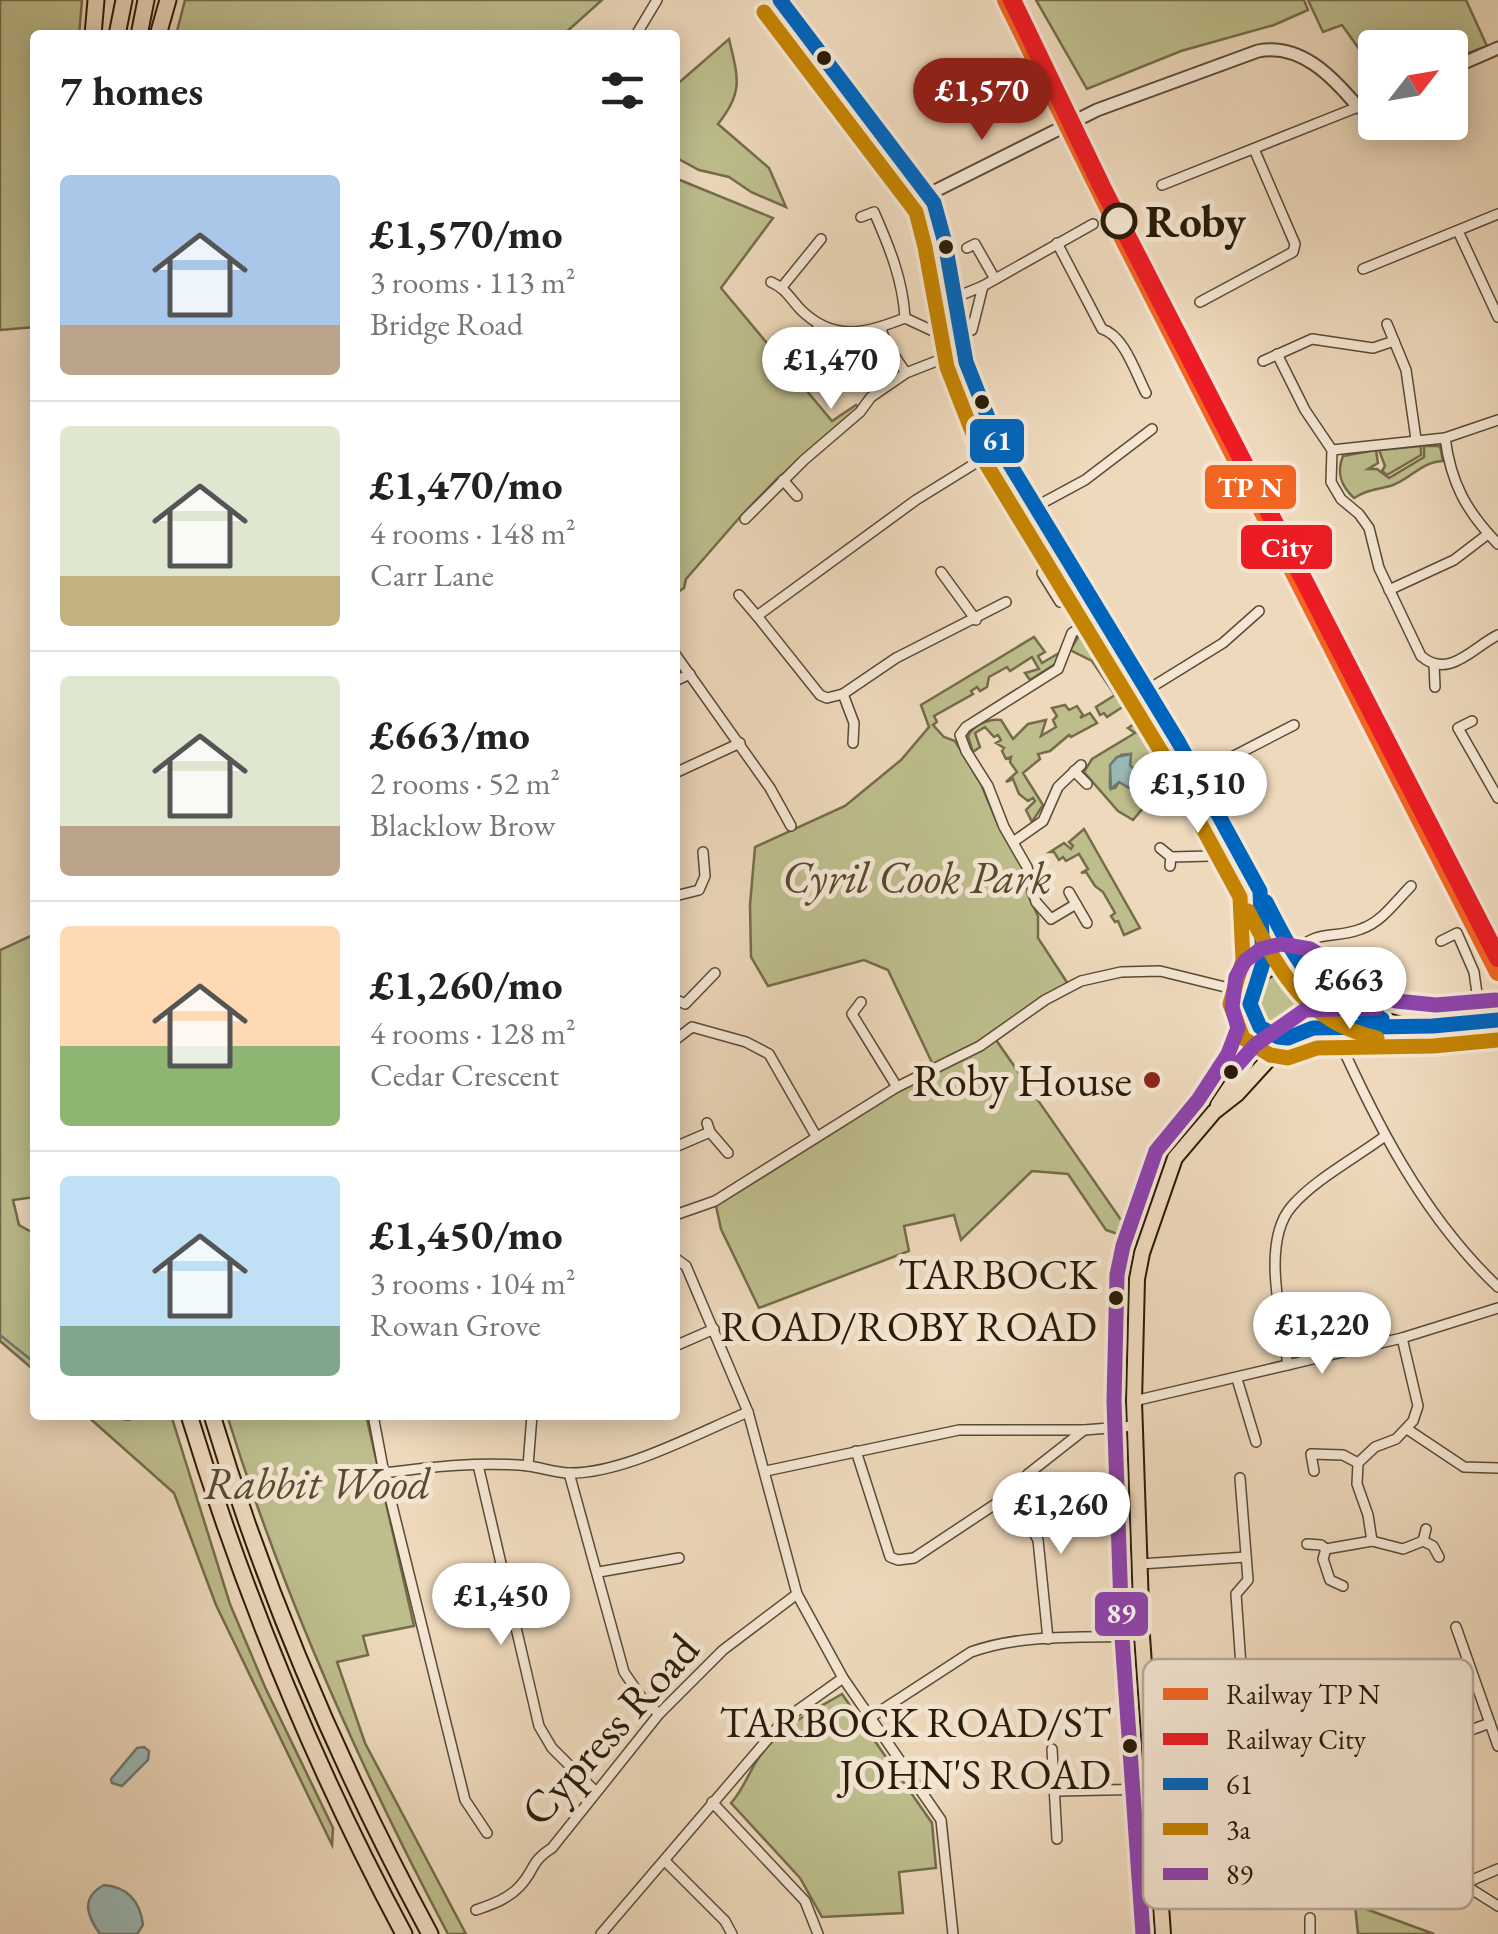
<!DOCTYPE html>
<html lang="en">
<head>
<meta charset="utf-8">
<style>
  :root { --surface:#fff; --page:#f2f2f2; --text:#222; --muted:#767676; --line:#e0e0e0; --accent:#8f2418 }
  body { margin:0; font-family:"EB Garamond",serif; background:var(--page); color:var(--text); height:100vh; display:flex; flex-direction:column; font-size:38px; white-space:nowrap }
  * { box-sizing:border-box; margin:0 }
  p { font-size:32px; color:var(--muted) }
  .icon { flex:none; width:55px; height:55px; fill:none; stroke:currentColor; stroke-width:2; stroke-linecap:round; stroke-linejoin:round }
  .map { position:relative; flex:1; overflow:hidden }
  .panel { position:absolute; left:30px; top:30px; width:650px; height:1390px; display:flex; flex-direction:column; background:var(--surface); border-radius:10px; box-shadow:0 5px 25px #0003 }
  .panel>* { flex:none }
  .needle { width:65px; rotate:59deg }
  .controls { position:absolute; left:1358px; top:30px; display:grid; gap:20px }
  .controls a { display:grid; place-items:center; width:110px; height:110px; border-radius:10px; background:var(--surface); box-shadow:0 5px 25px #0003; font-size:50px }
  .price { position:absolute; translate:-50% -85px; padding:0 22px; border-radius:35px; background:#fff; color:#222; font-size:32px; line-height:65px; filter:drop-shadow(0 2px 5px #0008) }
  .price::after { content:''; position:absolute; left:50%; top:60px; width:30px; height:22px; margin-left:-15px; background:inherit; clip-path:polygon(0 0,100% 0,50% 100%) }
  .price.active { background:var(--accent); color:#fff }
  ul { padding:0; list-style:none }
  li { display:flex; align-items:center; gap:30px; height:250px; padding:0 30px }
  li+li { border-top:2px solid var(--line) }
  li span { display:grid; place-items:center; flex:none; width:280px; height:200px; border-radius:10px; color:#555 }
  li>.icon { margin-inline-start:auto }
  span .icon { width:120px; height:120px; fill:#fffc; stroke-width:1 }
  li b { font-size:42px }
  h2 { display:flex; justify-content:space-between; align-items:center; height:120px; padding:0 30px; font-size:42px }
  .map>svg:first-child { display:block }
</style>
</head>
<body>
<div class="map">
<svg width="1498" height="1934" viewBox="0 0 1498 1934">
  <rect width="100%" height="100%" fill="#eed9bc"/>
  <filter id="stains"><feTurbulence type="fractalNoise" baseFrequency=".002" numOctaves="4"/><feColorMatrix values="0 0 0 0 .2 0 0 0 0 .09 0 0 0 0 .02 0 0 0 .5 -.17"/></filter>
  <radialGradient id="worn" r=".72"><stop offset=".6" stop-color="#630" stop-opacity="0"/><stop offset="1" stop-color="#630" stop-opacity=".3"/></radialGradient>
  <!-- green -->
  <g fill="#bebe8d" stroke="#746c4a" stroke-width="2.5" fill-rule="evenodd">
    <polygon points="0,0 82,0 79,35 35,35 35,327 0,330"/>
    <polygon points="185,0 602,0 563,35 176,35"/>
    <polygon points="1036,0 1304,0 1308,10 1274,25 1181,51 1087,89"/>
    <polygon points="1308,0 1466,0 1487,46 1450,60 1450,48 1375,48 1375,65 1367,60 1342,25 1323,32"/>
    <path d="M729,39c9,38 15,53 -11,85l51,44 17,39 -35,-15 -22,-15 -30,-7 -24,-13v-71z"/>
    <polygon points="675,178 773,218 721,288 832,421 856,405 859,409 777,479 740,517 686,579 684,588 675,594"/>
    <polygon points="1421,446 1421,455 1387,475 1382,471 1385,466 1379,450"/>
    <path d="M1424,446h16l3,15c-22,1 -31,17 -50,24 -15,5 -26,4 -39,13 -13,-12 -18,-25 -11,-42l33,-6 2,13 -10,6h9l12,9 35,-21z"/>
    <path d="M1093,628l7,3 50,87 12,6 1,8 30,49v11l-22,6 -5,-4 -17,7 -16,19 -15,-9 -34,-39 8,-13 43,-26 -7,-5 6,-4 -10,-18 -17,11 -3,-4 -4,2 -4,-8 19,-12 -23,-34 -22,-11 10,-16zM1131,754l-1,11 16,17 -8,6 -19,-6 -4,6h-5v-16l11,-17z"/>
    <polygon points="1034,637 1045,652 1038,656 1042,663 1059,653 1055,664 1030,680 1025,673 1039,669 1032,657 1010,671 1007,667 989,677 987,687 980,691 977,687 971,691 973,694 934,716 937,722 933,725 944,737 955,741 981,784 998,825 1022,864 1028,895 1038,916 1038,938 1070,987 994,1037 1135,1240 1106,1230 1068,1174 1032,1171 961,1240 954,1215 904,1226 909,1251 759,1308 721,1229 715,1201 935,1069 888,970 864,960 768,986 751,957 750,905 755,847 845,806 901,760 929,727 921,705"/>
    <path d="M1065,705l4,5 8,-4 6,9 -3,3 10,-5 7,10 -26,14 -2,-2 -19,16 -12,3 2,5 -17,14 20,32 -11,17 -6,-12 9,-9 -2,-3 -5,3 -9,-7 -6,-15 -7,3 11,-10 -7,-10 1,-5 -5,2 -4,-8 2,-3 -8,-5 5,-3 -3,-5 -4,2 -9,-10 -10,6 5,14 -7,5 -5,-16c4,-10 21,-18 33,-16l12,19 15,-15 18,-4 -5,16 15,-9 -3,-7 4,-4 -5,-8z"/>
    <polygon points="1084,829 1140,928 1124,935 1118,921 1115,922 1111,916 1115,913 1103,892 1095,886 1086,872 1081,873 1088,869 1079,854 1066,861 1063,857 1059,860 1054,852 1050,852 1064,843 1071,849 1073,846 1069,842"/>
    <polygon points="35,934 35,1197 13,1200 19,1225 35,1234 35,1371 0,1341 0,950"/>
    <circle cx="1287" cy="1001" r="30"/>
    <polygon points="86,1415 171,1415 230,1604 265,1687 333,1828 332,1845 216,1605 174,1493"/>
    <path d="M227,1415h139l48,211 -51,10 5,19 -31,7 28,81 101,191h-18c-88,-166 -165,-339 -221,-519z"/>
    <path d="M842,1694l90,129 4,45 -37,4 4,41 -81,4 -22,-39 -69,-75c13,-14 18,-32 29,-47 24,-32 49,-43 82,-62z"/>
    <polygon points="1355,1905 1434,1934 1358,1934"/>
  </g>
  <!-- water -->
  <g fill="#9ab9b5" stroke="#6d7a70" stroke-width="2.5">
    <polygon points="1131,754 1130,765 1146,782 1131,789 1119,782 1111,789 1110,765 1117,757"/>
    <polygon points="144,1747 149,1751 148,1760 122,1786 112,1783 111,1779 137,1748"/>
    <path d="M104,1885c24,2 36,16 39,40l-6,9h-37c-13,-18 -20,-36 4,-49z"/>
  </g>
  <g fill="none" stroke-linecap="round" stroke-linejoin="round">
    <!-- stream -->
    <g stroke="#6d7a70" stroke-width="2.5">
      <polyline points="0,1335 35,1363"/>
      <polyline points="105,1415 128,1420 141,1415"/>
    </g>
    <defs>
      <polyline id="pedestrian" points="948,356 968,419 986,456"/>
      <g id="minor">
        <polyline points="636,35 657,0"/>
        <polyline points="1162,185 1358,107"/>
        <path d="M861,217l13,-5c15,34 29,68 31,106"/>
        <polyline points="1458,231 1498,317"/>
        <path d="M1057,243l45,86c22,6 34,45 44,64"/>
        <polyline points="967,248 975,244 995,279"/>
        <polyline points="1363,269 1498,214"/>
        <path d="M771,282c14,6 19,16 29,27 34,34 66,24 105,9l28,13 26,-3"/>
        <polyline points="782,287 821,239"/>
        <polyline points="954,298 983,286 1093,224"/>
        <polyline points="1200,302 1293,252 1295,244 1254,149"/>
        <polyline points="1387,324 1406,370 1416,439"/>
        <polyline points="881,329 886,343 906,373"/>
        <polyline points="972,330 983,286"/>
        <path d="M1277,354l28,56 27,40 -1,32 10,17 18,15 10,14 10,40 42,88c28,24 52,-9 77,-21"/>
        <polyline points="807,358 819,324"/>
        <polyline points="1263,361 1312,339 1373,348 1394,341"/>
        <path d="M1445,438c6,45 21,73 53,106"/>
        <polyline points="1332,450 1445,438 1498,420"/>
        <polyline points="783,480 797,496"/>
        <polyline points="1035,507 1085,480 1152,429"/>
        <polyline points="745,519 804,460 860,412 871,397 906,373 952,355"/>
        <polyline points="1066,558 1042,573 1060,602 1083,587"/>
        <polyline points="941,572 976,620"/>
        <polyline points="1389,590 1454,560 1488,534"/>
        <polyline points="739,595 757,616"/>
        <polyline points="675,654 770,788 791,826"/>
        <polyline points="1434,664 1435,687"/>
        <polyline points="675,681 690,674"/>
        <polyline points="1147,690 1223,643 1259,611"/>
        <polyline points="843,694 896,658 1006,602"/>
        <polyline points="1472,721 1458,728 1498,798"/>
        <polyline points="853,743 854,723 843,694 827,698 820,695 757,616 916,500 1000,448"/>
        <polyline points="1074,771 1087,784"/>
        <polyline points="675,773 740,743"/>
        <polyline points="1197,775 1294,725"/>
        <polyline points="1013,842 1043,821 1058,787 1081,765"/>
        <polyline points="1160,848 1171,857 1170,866"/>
        <polyline points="1171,857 1210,856 1234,842"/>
        <polyline points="1069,892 1087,923"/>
        <polyline points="675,896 699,890 705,876 703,852"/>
        <polyline points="1076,904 1051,919 1036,902 1027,867 1004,827 988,786 966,751 960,735 966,727 1058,669 1072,633 1101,614"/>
        <polyline points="1441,941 1457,933 1474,972 1481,1022"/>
        <path d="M1293,954c24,-26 39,-14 68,-25 21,-7 35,-28 50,-43"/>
        <polyline points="675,999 685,1004 715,973"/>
        <polyline points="861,1002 852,1014 897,1087"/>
        <path d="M1333,1027c42,94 89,188 165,260"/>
        <polyline points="675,1040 692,1027 746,1042 769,1054 816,1136"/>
        <polyline points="1342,1049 1346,1009"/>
        <polyline points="707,1123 710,1132 728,1153"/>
        <polyline points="675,1147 710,1132"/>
        <polyline points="675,1215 715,1201 897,1087 980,1046 1045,1000 1081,981 1121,972 1160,971 1229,988 1250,1004"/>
        <polyline points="675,1258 686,1266 748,1412 797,1594 843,1678 941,1820 953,1934"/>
        <polyline points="675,1346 714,1329"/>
        <path d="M1288,1365c-6,-44 -28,-123 4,-159 22,-26 65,-49 93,-70"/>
        <polyline points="1237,1379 1256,1442"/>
        <polyline points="1134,1401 1402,1338 1498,1308"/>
        <polyline points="373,1415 384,1473 465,1800 487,1833"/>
        <polyline points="1407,1429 1464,1467 1498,1468"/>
        <polyline points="856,1451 890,1557 898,1560 914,1558 1012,1493 1028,1474 1084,1430"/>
        <polyline points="478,1465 539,1726 552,1748 595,1791"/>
        <polyline points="528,1466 532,1415"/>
        <polyline points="766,1471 959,1430 1084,1430 1135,1426"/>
        <polyline points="1314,1471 1311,1454 1343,1455 1358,1463"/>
        <path d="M384,1473c47,-6 97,-12 145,-7 13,2 25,6 38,7 54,2 131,-40 181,-61"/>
        <polyline points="569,1473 624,1672 641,1697 659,1714"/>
        <polyline points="1240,1478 1248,1580 1236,1594 1241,1666"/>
        <polyline points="1012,1493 1038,1540 1048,1639"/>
        <polyline points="1426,1529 1423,1541 1433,1546 1439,1557"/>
        <polyline points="1372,1541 1368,1515 1357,1484 1358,1463 1375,1447 1396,1439 1413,1421 1418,1406 1402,1338"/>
        <polyline points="1307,1544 1321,1545 1326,1549"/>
        <polyline points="1140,1564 1246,1557"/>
        <polyline points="599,1572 679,1558"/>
        <polyline points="1343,1586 1330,1580 1323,1559 1326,1549 1372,1541 1403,1549 1423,1541"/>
        <polyline points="1456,1627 1498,1746"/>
        <path d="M1319,1680l51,-16c23,15 15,28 17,51 2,14 12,26 16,39"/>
        <path d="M871,1717l100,-65c53,-19 115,-14 171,-16"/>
        <polyline points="1052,1749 1057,1839"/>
        <polyline points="1354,1752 1364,1769 1364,1787"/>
        <polyline points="1364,1769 1490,1723"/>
        <polyline points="1057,1791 1153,1789"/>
        <polyline points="1154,1800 1275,1822 1463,1884 1498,1906"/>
        <polyline points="712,1802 805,1901 818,1934"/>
        <polyline points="665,1861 725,1921 732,1934"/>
        <polyline points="1463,1884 1498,1869"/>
        <path d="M476,1910c17,-6 32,-11 44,-24 15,-16 10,-24 32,-38l107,-134 64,-64 74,-56"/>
        <polyline points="1310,1918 1310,1934"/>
        <polyline points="601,1934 784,1720 843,1678"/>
      </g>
      <g id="tertiary">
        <polyline points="1450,69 1498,48"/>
        <path d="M929,194l168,-84 161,-59c43,-8 75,26 100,56l17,-7"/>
      </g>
      <g id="secondary">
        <polyline points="1320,984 1346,1009 1398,1023"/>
        <polyline points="1313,1028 1433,1026 1498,1020"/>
      </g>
      <g id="primary">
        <polyline points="780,0 934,203 945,243 966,362 1000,448 1179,743 1293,954 1305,969"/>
        <path d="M1257,978c51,-49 97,42 41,59 -10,2 -22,1 -30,-4 -31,-19 -11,-45 -6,-69 5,-20 1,-43 -1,-63"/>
        <polyline points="1218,1105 1246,1063 1260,1027"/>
        <polyline points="1163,1934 1142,1636 1134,1401 1137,1279 1142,1253 1175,1158 1214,1112 1237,1094 1268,1060 1299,1036"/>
      </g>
      <g id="motorway">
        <polyline points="93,35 96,0"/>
        <polyline points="117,35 124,0"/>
        <polyline points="139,35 146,0"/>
        <polyline points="158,35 168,0"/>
        <path d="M189,1415c55,180 126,353 215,519"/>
        <path d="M212,1415c54,180 129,354 218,519"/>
      </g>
    </defs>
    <!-- pedestrian casing -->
    <use href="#pedestrian" stroke="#5a4a35" stroke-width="10"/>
    <!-- minor casing -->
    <use href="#minor" stroke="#5a4a35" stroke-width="12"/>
    <!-- tertiary casing -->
    <use href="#tertiary" stroke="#5a4a35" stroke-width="15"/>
    <!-- secondary casing -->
    <use href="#secondary" stroke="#291b08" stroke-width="16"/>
    <!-- primary casing -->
    <use href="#primary" stroke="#291b08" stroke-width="18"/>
    <!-- motorway casing -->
    <use href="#motorway" stroke="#291b08" stroke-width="19"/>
    <!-- pedestrian -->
    <use href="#pedestrian" stroke="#f4e6d3" stroke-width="6"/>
    <!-- minor -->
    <use href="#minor" stroke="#f4e6d3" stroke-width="9"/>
    <!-- tertiary -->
    <use href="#tertiary" stroke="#f4e6d3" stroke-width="11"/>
    <!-- secondary -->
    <use href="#secondary" stroke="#f4e6d3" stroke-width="12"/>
    <!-- primary -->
    <use href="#primary" stroke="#eed9bc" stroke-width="14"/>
    <!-- motorway -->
    <use href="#motorway" stroke="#eed9bc" stroke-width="15"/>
    <defs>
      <g id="bus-1">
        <polyline points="780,0 934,203 945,243 966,362 1000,448 1179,743 1260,891 1263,963 1250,1004 1260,1027 1278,1037 1288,1038 1313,1028 1433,1026 1498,1020"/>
        <path d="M1266,902c29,56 50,102 116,117"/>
      </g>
      <g id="bus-2">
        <polyline points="764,12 916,212 925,247 947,367 982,457 1162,753 1240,897 1243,960 1230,1004 1243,1038 1270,1055 1288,1058 1317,1048 1433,1046 1498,1040"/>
        <path d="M1248,911c33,62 57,111 129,127"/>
      </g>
      <g id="bus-3">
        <polyline points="1231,1072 1255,1045 1305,1010 1377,1008"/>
        <polyline points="1143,1934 1122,1637 1114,1401 1117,1275 1123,1246 1156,1151 1198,1100 1228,1054 1238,1028 1232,1007 1236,977 1245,961 1261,949 1281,944 1310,949 1323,957 1355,991 1396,1001 1436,1005 1496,1000"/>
      </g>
    </defs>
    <!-- bus-1 casing -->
    <use href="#bus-1" stroke="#f4e6d3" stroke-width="22"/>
    <!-- bus-2 casing -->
    <use href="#bus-2" stroke="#f4e6d3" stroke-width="22"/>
    <!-- bus-3 casing -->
    <use href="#bus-3" stroke="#f4e6d3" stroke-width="22"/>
    <!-- bus-1 -->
    <use href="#bus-1" stroke="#0065bd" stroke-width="15"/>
    <!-- bus-2 -->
    <use href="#bus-2" stroke="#c48302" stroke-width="15"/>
    <!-- bus-3 -->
    <use href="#bus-3" stroke="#8e44ad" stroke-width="15"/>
    <defs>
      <polyline id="rail-1" points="1006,0 1126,244 1498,972"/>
      <polyline id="rail-2" points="1012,0 1102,187 1498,958"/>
    </defs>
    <!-- rail-1 casing -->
    <use href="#rail-1" stroke="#f4e6d3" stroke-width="25"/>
    <!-- rail-2 casing -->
    <use href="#rail-2" stroke="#f4e6d3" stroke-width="25"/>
    <!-- rail-1 -->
    <use href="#rail-1" stroke="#f26522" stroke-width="18"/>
    <!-- rail-2 -->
    <use href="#rail-2" stroke="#ed1c24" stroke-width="18"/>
  </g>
  <!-- markers -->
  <g fill="#291b08" stroke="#f4e6d3" stroke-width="4">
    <circle cx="824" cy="58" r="9"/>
    <circle cx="946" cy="247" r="9"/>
    <circle cx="982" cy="402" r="9"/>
    <circle cx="1231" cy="1072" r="9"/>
    <circle cx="1116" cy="1298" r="9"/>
    <circle cx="1130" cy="1746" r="9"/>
  </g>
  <circle fill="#f4e6d3" stroke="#291b08" stroke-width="5" cx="1119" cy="221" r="16"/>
  <circle fill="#8f2418" stroke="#f4e6d3" stroke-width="4" cx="1152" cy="1080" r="10"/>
  <g text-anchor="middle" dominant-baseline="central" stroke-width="10" stroke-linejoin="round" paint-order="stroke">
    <!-- bus labels -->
    <g font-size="42" fill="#291b08" stroke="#f4e6d3" text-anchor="end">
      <text x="1097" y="1274">TARBOCK<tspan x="1097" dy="52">ROAD/ROBY ROAD</tspan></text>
      <text x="1111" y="1722">TARBOCK ROAD/ST<tspan x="1111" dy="52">JOHN'S ROAD</tspan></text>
    </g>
    <!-- stop labels -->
    <g font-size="45" font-weight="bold" fill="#291b08" stroke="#f4e6d3" text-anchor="start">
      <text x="1145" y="221">Roby</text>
    </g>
    <!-- park labels -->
    <g font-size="45" font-style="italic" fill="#564c30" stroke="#f4e6d3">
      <text x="917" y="877">Cyril Cook Park</text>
      <text x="317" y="1483">Rabbit Wood</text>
    </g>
    <!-- poi labels -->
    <g font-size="45" fill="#291b08" stroke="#f4e6d3" text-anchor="end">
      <text x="1132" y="1080">Roby House</text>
    </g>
    <!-- street labels -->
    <g font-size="45" fill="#291b08" stroke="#f4e6d3">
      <text transform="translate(609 1729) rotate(-48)">Cypress Road</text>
    </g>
  </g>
  <!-- legend -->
  <rect x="1143" y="1659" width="330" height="250" rx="15" fill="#f4e6d3" stroke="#b7a996" stroke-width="2.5"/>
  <rect x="1163" y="1688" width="45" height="12" fill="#f26522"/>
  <rect x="1163" y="1733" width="45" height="12" fill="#ed1c24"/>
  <rect x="1163" y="1778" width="45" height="12" fill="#0065bd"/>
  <rect x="1163" y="1823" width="45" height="12" fill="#c48302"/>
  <rect x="1163" y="1868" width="45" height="12" fill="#8e44ad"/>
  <g font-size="28" fill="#291b08">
    <text x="1226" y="1704">Railway TP N</text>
    <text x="1226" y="1749">Railway City</text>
    <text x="1226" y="1794">61</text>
    <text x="1226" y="1839">3a</text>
    <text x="1226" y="1884">89</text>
  </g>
  <g stroke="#f4e6d3" stroke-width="4">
    <rect x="968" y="417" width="58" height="48" rx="10" fill="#0065bd"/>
    <rect x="1203" y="463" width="95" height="48" rx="10" fill="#f26522"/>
    <rect x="1239" y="523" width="95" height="48" rx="10" fill="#ed1c24"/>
    <rect x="1093" y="1590" width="57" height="48" rx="10" fill="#8e44ad"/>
  </g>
  <g font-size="28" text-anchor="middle" font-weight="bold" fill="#fff">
    <text x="997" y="450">61</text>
    <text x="1250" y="497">TP N</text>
    <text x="1287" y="557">City</text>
    <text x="1121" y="1623">89</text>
  </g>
  <rect width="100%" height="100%" filter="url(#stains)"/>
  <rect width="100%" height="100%" fill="url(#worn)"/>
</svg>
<div class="controls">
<a><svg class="needle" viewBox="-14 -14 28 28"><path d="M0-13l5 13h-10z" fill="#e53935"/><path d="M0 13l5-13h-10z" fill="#767676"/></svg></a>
</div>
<b class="price active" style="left:982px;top:143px">£1,570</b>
<b class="price" style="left:831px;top:412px">£1,470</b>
<b class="price" style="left:1198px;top:836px">£1,510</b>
<b class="price" style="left:1350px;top:1032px">£663</b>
<b class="price" style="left:1322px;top:1377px">£1,220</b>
<b class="price" style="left:1061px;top:1557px">£1,260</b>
<b class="price" style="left:501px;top:1648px">£1,450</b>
<section class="panel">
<h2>7 homes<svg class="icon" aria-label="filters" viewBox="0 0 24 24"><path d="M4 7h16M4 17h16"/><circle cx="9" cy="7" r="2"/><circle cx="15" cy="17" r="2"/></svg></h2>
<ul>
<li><span style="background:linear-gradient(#a9c7e8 75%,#b9a48a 0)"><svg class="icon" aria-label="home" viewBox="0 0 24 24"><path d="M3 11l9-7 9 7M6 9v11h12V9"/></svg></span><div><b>£1,570/mo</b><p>3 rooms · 113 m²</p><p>Bridge Road</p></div></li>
<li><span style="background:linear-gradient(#dfe7d0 75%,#c2b280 0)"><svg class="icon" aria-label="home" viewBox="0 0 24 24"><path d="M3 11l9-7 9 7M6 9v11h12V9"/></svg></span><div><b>£1,470/mo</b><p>4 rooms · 148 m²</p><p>Carr Lane</p></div></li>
<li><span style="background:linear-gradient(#dfe7d0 75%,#b9a48a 0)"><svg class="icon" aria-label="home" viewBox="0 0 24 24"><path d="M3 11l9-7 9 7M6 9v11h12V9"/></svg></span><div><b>£663/mo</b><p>2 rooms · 52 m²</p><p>Blacklow Brow</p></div></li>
<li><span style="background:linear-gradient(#ffd9b3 60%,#8fb573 0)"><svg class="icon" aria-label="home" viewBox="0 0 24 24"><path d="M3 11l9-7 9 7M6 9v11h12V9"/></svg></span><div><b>£1,260/mo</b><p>4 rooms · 128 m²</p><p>Cedar Crescent</p></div></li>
<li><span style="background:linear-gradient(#bfe0f5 75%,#7fa58c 0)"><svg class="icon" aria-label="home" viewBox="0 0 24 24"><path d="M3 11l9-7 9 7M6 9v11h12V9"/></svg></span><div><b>£1,450/mo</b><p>3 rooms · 104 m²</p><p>Rowan Grove</p></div></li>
</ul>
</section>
</div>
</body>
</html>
